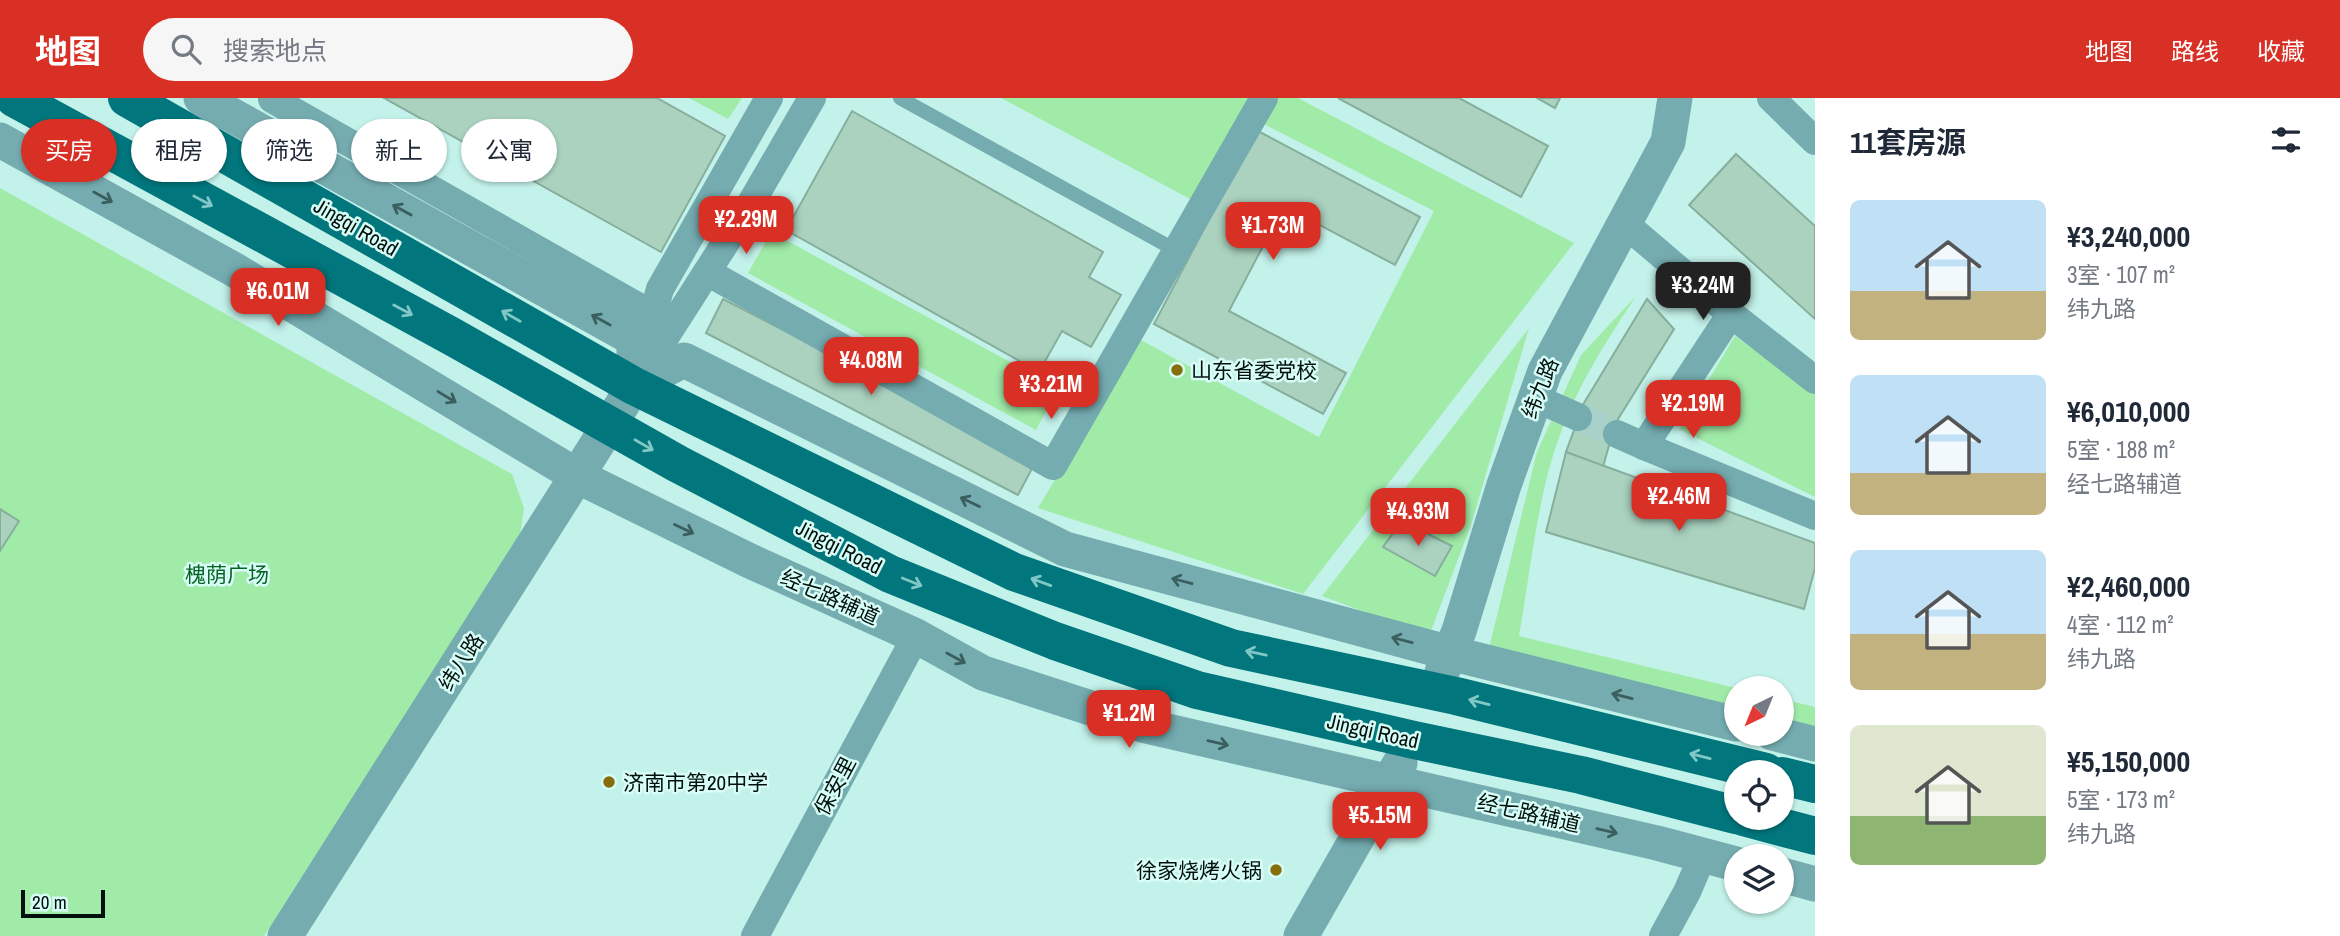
<!DOCTYPE html>
<html lang="zh">
<head>
<meta charset="utf-8">
<style>
  :root { --surface:#fff; --page:#f6f6f7; --text:#1f2937; --muted:#747a83; --accent:#d93025 }
  body { margin:0; font-family:"Archivo Narrow","Noto Sans SC",sans-serif; background:var(--page); color:var(--text); height:100vh; display:flex; flex-direction:column; font-size:26px; white-space:nowrap }
  * { box-sizing:border-box; margin:0 }
  p { font-size:23px; color:var(--muted) }
  .icon { flex:none; width:38px; height:38px; fill:none; stroke:currentColor; stroke-width:2; stroke-linecap:round; stroke-linejoin:round }
  .map { position:relative; flex:1; overflow:hidden }
  .side { display:flex; flex-direction:column; background:var(--surface); width:525px }
  .side>* { flex:none }
  .hud { position:absolute; left:21px; top:21px; width:665px; height:63px; display:flex; gap:14px }
  .needle { width:46px; rotate:223deg }
  .fabs { position:absolute; left:1724px; top:578px; display:grid; gap:14px }
  .fabs a { display:grid; place-items:center; width:70px; height:70px; border-radius:50%; background:var(--surface); box-shadow:0 2px 5px #0004; font-size:35px }
  .scale { position:absolute; left:21px; bottom:18px; width:84px; box-sizing:border-box; padding-left:7px; border:4px solid #01100d; border-top:0; font-size:19px; line-height:24px; white-space:nowrap; color:#01100d; -webkit-text-stroke:5px #d7fdf6; paint-order:stroke }
  .price { position:absolute; translate:-50% -60px; padding:0 16px; border-radius:14px; background:var(--accent); color:#fff; font-size:23px; line-height:46px; filter:drop-shadow(0 2px 4px #0008) }
  .price::after { content:''; position:absolute; left:50%; top:42px; width:21px; height:16px; margin-left:-10px; background:inherit; clip-path:polygon(0 0,100% 0,50% 100%) }
  .price.active { background:#222; color:#fff }
  ul { padding:0; list-style:none }
  li { display:flex; align-items:center; gap:21px; height:175px; padding:0 35px }
  li span { display:grid; place-items:center; flex:none; width:196px; height:140px; border-radius:10px; color:#555 }
  li>.icon { margin-inline-start:auto }
  span .icon { width:84px; height:84px; fill:#fffc; stroke-width:1 }
  li b { font-size:30px }
  h2 { display:flex; justify-content:space-between; align-items:center; height:84px; padding:0 35px; font-size:30px }
  .tag { padding:0 24px; border-radius:32px; background:var(--surface); box-shadow:0 2px 5px #0004; font-size:24px; line-height:63px }
  .tag.active { background:var(--accent); color:#fff }
  header { display:flex; align-items:center; gap:42px; box-sizing:border-box; height:98px; padding:0 35px; background:var(--accent); color:#fff }
  header strong { font-size:33px }
  nav { display:flex; gap:38px; margin-inline-start:auto; font-size:24px }
  .search { width:490px; height:63px; background:var(--page); display:flex; align-items:center; gap:18px; box-sizing:border-box; padding:0 24px; border-radius:38px; color:var(--muted); font-size:26px }
  main { display:flex; flex:1; min-height:0 }
  .map>svg:first-child { display:block }
</style>
</head>
<body>
<header>
<strong>地图</strong>
<div class="search"><svg class="icon" aria-label="search" viewBox="0 0 24 24"><circle cx="10" cy="10" r="6"/><path d="M15 15l6 6"/></svg>搜索地点</div>
<nav><a>地图</a><a>路线</a><a>收藏</a></nav>
</header>
<main>
<div class="map">
<svg width="1815" height="838" viewBox="0 0 1815 838">
  <rect width="100%" height="100%" fill="#c3f2ea"/>
  <!-- green -->
  <g fill="#a1eba9">
    <polygon points="689,0 742,0 728,21"/>
    <polygon points="1001,0 1298,0 1574,145 1303,496 1038,410 1139,241 1319,339 1434,113 1244,16 1192,102"/>
    <polygon points="0,90 512,376 524,410 520,437 264,838 0,838"/>
    <polygon points="771,134 1058,290 1036,332 748,175"/>
    <path d="M1636,198c-28,43 -57,87 -75,136 -24,64 -30,137 -42,204l217,52v25l-247,-65 48,-196 44,-97z"/>
    <polygon points="1529,230 1471,427 1429,538 1322,498"/>
    <polygon points="1735,238 1815,295 1815,399 1679,331"/>
    <polygon points="1782,601 1815,609 1815,636 1782,627"/>
  </g>
  <!-- building -->
  <g fill="#aad2bf" stroke="#87ae9c" stroke-width="2">
    <polygon points="384,0 657,0 725,38 661,154"/>
    <polygon points="1338,0 1459,0 1548,48 1521,99"/>
    <polygon points="1537,0 1560,0 1555,10"/>
    <polygon points="852,13 1103,154 1089,179 1121,197 1091,249 1062,233 1039,274 786,132"/>
    <polygon points="1256,32 1420,119 1395,167 1284,108 1229,213 1346,275 1323,316 1154,226"/>
    <polygon points="1736,56 1815,128 1815,221 1689,107"/>
    <polygon points="723,201 1036,363 1018,397 706,235"/>
    <polygon points="1647,201 1674,231 1615,326 1603,369 1566,354 1584,305"/>
    <polygon points="1566,354 1815,445 1815,470 1804,511 1546,434"/>
    <polygon points="0,411 19,423 0,453"/>
    <polygon points="1402,423 1452,448 1435,478 1383,449"/>
  </g>
  <g fill="none" stroke-linecap="round" stroke-linejoin="round">
    <!-- minor-tunnel -->
    <polyline stroke="#a6d0c9" stroke-width="28" stroke-dasharray="28 14" stroke-linecap="butt" points="1578,319 1617,336"/>
    <!-- service -->
    <polyline stroke="#75acb0" stroke-width="14" points="900,0 1177,153"/>
    <!-- minor -->
    <g stroke="#75acb0" stroke-width="28">
      <polyline points="1771,0 1815,43"/>
      <polyline points="272,1 653,217"/>
      <polyline points="1624,125 1731,216 1815,282"/>
      <polyline points="707,174 1053,368 1264,0"/>
      <polyline points="1731,216 1644,348 1815,418"/>
      <polyline points="648,235 660,191 769,0"/>
      <polyline points="634,288 751,105 812,0"/>
      <polyline points="1535,300 1578,319"/>
      <polyline points="1617,336 1644,348"/>
      <polyline points="755,838 916,538"/>
      <polyline points="1663,838 1687,794 1703,757"/>
    </g>
    <!-- tertiary -->
    <g stroke="#75acb0" stroke-width="35">
      <polyline points="201,0 634,241 634,288 684,262 1065,451 1450,555 1736,626"/>
      <polyline points="0,42 233,171 579,379 750,463 916,538 983,575 1146,628 1657,745 1736,766"/>
      <polyline points="1442,574 1459,533 1504,387 1545,273 1668,44 1675,0"/>
      <polyline points="1772,635 1815,646"/>
      <polyline points="1782,777 1815,786"/>
      <polyline points="285,838 634,288"/>
      <polyline points="1301,838 1400,665"/>
    </g>
    <!-- primary -->
    <g stroke="#01767c" stroke-width="38">
      <polyline points="14,0 451,238 678,366 890,476 1055,543 1197,592 1414,642 1581,677 1736,717"/>
      <polyline points="127,0 634,288 1014,474 1231,550 1456,598 1766,674"/>
      <polyline points="1782,678 1815,686"/>
      <polyline points="1743,719 1815,738"/>
    </g>
  </g>
  <!-- one-way arrows -->
  <defs><path id="oneway-shaft" d="M-6 0H5M1.5-3L5.5 0L1.5 3" fill="none" stroke-width="1.6" stroke-linecap="round" stroke-linejoin="round" transform="scale(1.75)"/></defs>
  <g stroke="#3b5e5e">
    <use href="#oneway-shaft" transform="translate(103 99) rotate(29)"/>
    <use href="#oneway-shaft" transform="translate(402 112) rotate(-151)"/>
    <use href="#oneway-shaft" transform="translate(601 222) rotate(-151)"/>
    <use href="#oneway-shaft" transform="translate(447 299) rotate(31)"/>
    <use href="#oneway-shaft" transform="translate(970 404) rotate(-154)"/>
    <use href="#oneway-shaft" transform="translate(684 431) rotate(26)"/>
    <use href="#oneway-shaft" transform="translate(1182 483) rotate(-165)"/>
    <use href="#oneway-shaft" transform="translate(1402 542) rotate(-165)"/>
    <use href="#oneway-shaft" transform="translate(956 560) rotate(29)"/>
    <use href="#oneway-shaft" transform="translate(1622 598) rotate(-166)"/>
    <use href="#oneway-shaft" transform="translate(1218 645) rotate(13)"/>
    <use href="#oneway-shaft" transform="translate(1607 733) rotate(13)"/>
  </g>
  <g stroke="#81c7c5">
    <use href="#oneway-shaft" transform="translate(203 103) rotate(28)"/>
    <use href="#oneway-shaft" transform="translate(403 212) rotate(28)"/>
    <use href="#oneway-shaft" transform="translate(511 218) rotate(-150)"/>
    <use href="#oneway-shaft" transform="translate(644 347) rotate(30)"/>
    <use href="#oneway-shaft" transform="translate(912 484) rotate(22)"/>
    <use href="#oneway-shaft" transform="translate(1041 484) rotate(-160)"/>
    <use href="#oneway-shaft" transform="translate(1256 555) rotate(-168)"/>
    <use href="#oneway-shaft" transform="translate(1479 604) rotate(-166)"/>
    <use href="#oneway-shaft" transform="translate(1700 658) rotate(-166)"/>
  </g>
  <!-- markers -->
  <g fill="#866e0d" stroke="#d7fdf6" stroke-width="2.5">
    <circle cx="1177" cy="272" r="7"/>
    <circle cx="609" cy="684" r="7"/>
    <circle cx="1276" cy="772" r="7"/>
  </g>
  <g text-anchor="middle" dominant-baseline="central" stroke-width="5" stroke-linejoin="round" paint-order="stroke">
    <!-- street labels -->
    <g font-size="21" fill="#01100d" stroke="#d7fdf6">
      <text transform="translate(356 129) rotate(30)">Jingqi Road</text>
      <text transform="translate(1540 290) rotate(-68)">纬九路</text>
      <text transform="translate(839 449) rotate(27)">Jingqi Road</text>
      <text transform="translate(830 499) rotate(24)">经七路辅道</text>
      <text transform="translate(461 564) rotate(-57)">纬八路</text>
      <text transform="translate(1373 633) rotate(13)">Jingqi Road</text>
      <text transform="translate(835 688) rotate(-62)">保安里</text>
      <text transform="translate(1529 715) rotate(13)">经七路辅道</text>
    </g>
    <!-- poi labels -->
    <g font-size="21" fill="#01100d" stroke="#d7fdf6" text-anchor="start">
      <text x="1191" y="272">山东省委党校</text>
      <text x="623" y="684">济南市第20中学</text>
      <text x="1262" y="772" text-anchor="end">徐家烧烤火锅</text>
    </g>
    <!-- park labels -->
    <g font-size="21" fill="#076423" stroke="#d7fdf6">
      <text x="227" y="476">槐荫广场</text>
    </g>
  </g>
</svg>
<div class="fabs">
<a><svg class="needle" viewBox="-14 -14 28 28"><path d="M0-13l5 13h-10z" fill="#e53935"/><path d="M0 13l5-13h-10z" fill="#747a83"/></svg></a>
<a><svg class="icon" aria-label="locate" viewBox="0 0 24 24"><circle cx="12" cy="12" r="6"/><path d="M12 2v4M12 18v4M2 12h4M18 12h4"/></svg></a>
<a><svg class="icon" aria-label="layers" viewBox="0 0 24 24"><path d="M12 4l9 5-9 5-9-5zM3 14l9 5 9-5"/></svg></a>
</div>
<div class="scale">20 m</div>
<b class="price" style="left:746px;top:158px">¥2.29M</b>
<b class="price" style="left:1273px;top:164px">¥1.73M</b>
<b class="price active" style="left:1703px;top:224px">¥3.24M</b>
<b class="price" style="left:278px;top:230px">¥6.01M</b>
<b class="price" style="left:871px;top:299px">¥4.08M</b>
<b class="price" style="left:1051px;top:323px">¥3.21M</b>
<b class="price" style="left:1693px;top:342px">¥2.19M</b>
<b class="price" style="left:1679px;top:435px">¥2.46M</b>
<b class="price" style="left:1418px;top:450px">¥4.93M</b>
<b class="price" style="left:1129px;top:652px">¥1.2M</b>
<b class="price" style="left:1380px;top:754px">¥5.15M</b>
<div class="hud">
<a class="tag active">买房</a>
<a class="tag">租房</a>
<a class="tag">筛选</a>
<a class="tag">新上</a>
<a class="tag">公寓</a>
</div>
</div>
<section class="side">
<h2>11套房源<svg class="icon" aria-label="filters" viewBox="0 0 24 24"><path d="M4 7h16M4 17h16"/><circle cx="9" cy="7" r="2"/><circle cx="15" cy="17" r="2"/></svg></h2>
<ul>
<li><span style="background:linear-gradient(#bfe0f5 65%,#c2b280 0)"><svg class="icon" aria-label="home" viewBox="0 0 24 24"><path d="M3 11l9-7 9 7M6 9v11h12V9"/></svg></span><div><b>¥3,240,000</b><p>3室 · 107 m²</p><p>纬九路</p></div></li>
<li><span style="background:linear-gradient(#bfe0f5 70%,#c2b280 0)"><svg class="icon" aria-label="home" viewBox="0 0 24 24"><path d="M3 11l9-7 9 7M6 9v11h12V9"/></svg></span><div><b>¥6,010,000</b><p>5室 · 188 m²</p><p>经七路辅道</p></div></li>
<li><span style="background:linear-gradient(#bfe0f5 60%,#c2b280 0)"><svg class="icon" aria-label="home" viewBox="0 0 24 24"><path d="M3 11l9-7 9 7M6 9v11h12V9"/></svg></span><div><b>¥2,460,000</b><p>4室 · 112 m²</p><p>纬九路</p></div></li>
<li><span style="background:linear-gradient(#dfe7d0 65%,#8fb573 0)"><svg class="icon" aria-label="home" viewBox="0 0 24 24"><path d="M3 11l9-7 9 7M6 9v11h12V9"/></svg></span><div><b>¥5,150,000</b><p>5室 · 173 m²</p><p>纬九路</p></div></li>
</ul>
</section>
</main>
</body>
</html>
